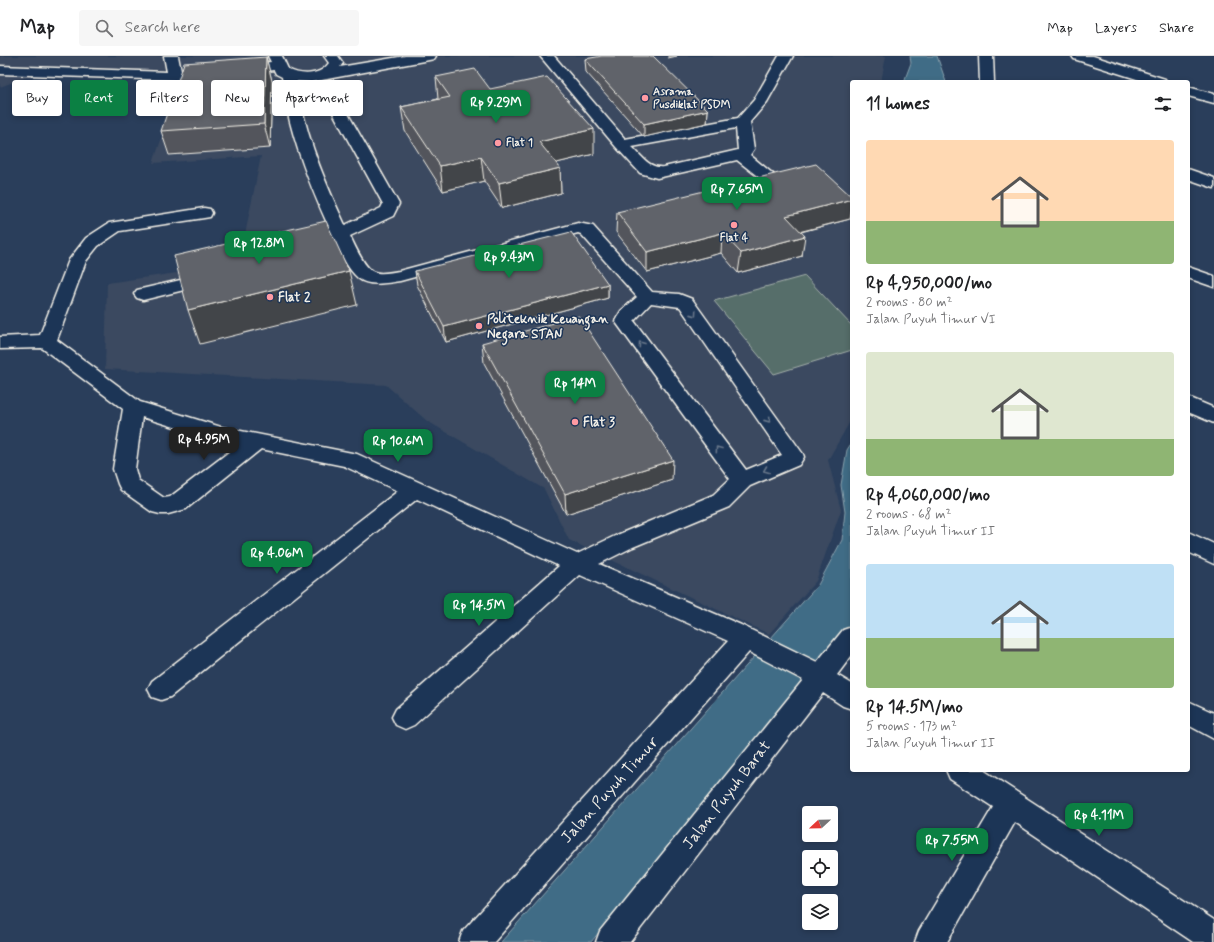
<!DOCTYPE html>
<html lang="en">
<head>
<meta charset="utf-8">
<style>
  :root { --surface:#fff; --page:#f6f6f6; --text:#202124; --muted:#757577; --line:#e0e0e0; --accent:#0b8043 }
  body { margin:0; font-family:Mynerve,sans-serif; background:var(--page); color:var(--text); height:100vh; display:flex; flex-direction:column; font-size:15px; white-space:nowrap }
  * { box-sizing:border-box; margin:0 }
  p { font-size:13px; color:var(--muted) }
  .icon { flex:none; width:22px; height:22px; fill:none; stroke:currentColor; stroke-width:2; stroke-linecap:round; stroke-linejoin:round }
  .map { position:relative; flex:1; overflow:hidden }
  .drawer { position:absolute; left:850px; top:24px; width:340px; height:692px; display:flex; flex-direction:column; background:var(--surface); border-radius:4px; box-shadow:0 2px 6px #0003 }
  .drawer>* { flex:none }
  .top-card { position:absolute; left:12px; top:24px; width:380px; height:36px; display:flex; gap:8px }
  .needle { width:26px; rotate:248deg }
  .buttons { position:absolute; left:802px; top:750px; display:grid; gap:8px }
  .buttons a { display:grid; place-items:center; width:36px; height:36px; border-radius:4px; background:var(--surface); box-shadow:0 2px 6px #0003; font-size:20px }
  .price { position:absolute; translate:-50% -34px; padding:0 9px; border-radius:8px; background:var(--accent); color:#fff; font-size:13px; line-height:26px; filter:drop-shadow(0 1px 2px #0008) }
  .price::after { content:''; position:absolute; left:50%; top:24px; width:12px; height:9px; margin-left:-6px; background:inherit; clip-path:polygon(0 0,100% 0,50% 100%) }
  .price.active { background:#222; color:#fff }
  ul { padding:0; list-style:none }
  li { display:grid; align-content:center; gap:8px; height:212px; padding:0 16px }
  li span { display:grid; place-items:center; height:124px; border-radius:4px; color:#555 }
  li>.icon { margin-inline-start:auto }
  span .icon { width:72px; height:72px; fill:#fffc; stroke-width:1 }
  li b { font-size:17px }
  h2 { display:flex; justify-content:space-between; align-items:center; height:48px; padding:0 16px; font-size:17px }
  .chip { padding:0 14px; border-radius:4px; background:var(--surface); box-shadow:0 2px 6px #0003; font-size:14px; line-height:36px }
  .chip.active { background:var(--accent); color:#fff }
  header { display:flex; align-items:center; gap:24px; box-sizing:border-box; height:56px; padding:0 20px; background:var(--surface); border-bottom:1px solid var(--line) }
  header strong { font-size:19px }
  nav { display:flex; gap:22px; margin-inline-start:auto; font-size:14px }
  .search { width:280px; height:36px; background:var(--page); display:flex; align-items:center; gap:10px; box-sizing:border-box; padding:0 14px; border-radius:4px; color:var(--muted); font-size:15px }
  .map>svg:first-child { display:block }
</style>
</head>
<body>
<header>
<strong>Map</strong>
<div class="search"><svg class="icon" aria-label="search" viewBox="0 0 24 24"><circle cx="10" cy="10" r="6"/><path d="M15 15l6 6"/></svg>Search here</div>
<nav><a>Map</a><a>Layers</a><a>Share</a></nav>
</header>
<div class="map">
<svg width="1214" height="886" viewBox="0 0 1214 886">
  <rect width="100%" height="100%" fill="#2a3e5b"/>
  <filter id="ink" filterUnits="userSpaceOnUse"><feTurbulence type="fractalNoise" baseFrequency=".025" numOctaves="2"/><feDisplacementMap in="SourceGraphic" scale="8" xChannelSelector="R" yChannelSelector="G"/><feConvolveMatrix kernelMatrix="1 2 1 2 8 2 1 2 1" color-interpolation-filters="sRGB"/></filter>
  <g filter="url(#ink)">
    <!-- built -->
    <polygon fill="#3a4960" points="0,0 886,0 881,26 852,26 852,362 828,404 841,454 816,525 769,578 569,484 544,433 427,365 386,329 105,313 107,227 239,208 261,100 153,107 182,24 35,18 0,31"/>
    <!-- green -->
    <polygon fill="#566e6b" stroke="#a5b0aa" points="805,220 852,270 852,294 774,318 714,245"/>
    <!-- water -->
    <g fill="#406c86" stroke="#88a1ad">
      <polygon points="910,0 937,0 946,26 906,26 905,23 911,7"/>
      <polygon points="852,386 852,567 591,886 501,886 818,529 842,484 845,456 841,429 847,394"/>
    </g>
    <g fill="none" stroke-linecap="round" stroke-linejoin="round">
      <defs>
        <g id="minor">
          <path d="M164,0h14l3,15 90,-9 -3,-6h14l6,13c13,7 32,7 41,-6l-5,-7h14l5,7 -3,4 65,-11h31l-2,3 -5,1 -118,22 -14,-1 2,13 35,7 9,4 56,99 -6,12 -43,20c5,10 14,32 24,36 7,3 18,0 25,-1l179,-48 15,3 59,66 27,2 13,5 111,155 1,3 -5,8 -49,21 -21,21 -96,40 -34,17 142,61 76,37 26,-32 9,-3v28l-15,20 15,9v25l-9,-3 -20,-13 -193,249h-34l4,-11 203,-251 -54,-28 -255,290h-35l4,-11 265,-290 -148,-66 -166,150 -9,4 -9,-4 -4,-8 4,-8 163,-143 -142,-67 -247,198 -9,3 -9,-3 -4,-8 4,-8 246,-190 -54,-25 -83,-17 -75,60 -18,5h-8l-8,-2 -31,-22 -3,-6 -5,-15 10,-60 -81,-61 -42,1v-12l40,-2 29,-75 17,-22 23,-15 95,-15 6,1 2,4 -2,4 -6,1 -84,13 -22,15 -12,15 -29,79 83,62 81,25 136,27 220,100 40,-19 96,-40 17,-16 -115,-158 6,-10 16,-14 -56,-63 -3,-1 -178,48c-13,2 -31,6 -42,-3 -12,-11 -19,-28 -25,-42 -17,-36 -33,-75 -43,-114 -4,-15 -5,-30 -8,-45l-6,-3 -2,-4 -99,10 -175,-6v-8l167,6zM301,47l24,5 7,3 51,93 -2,4 -36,17c-18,-39 -36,-80 -44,-122zM651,247l29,4 102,148 -36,15 -112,-149zM142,361l78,24 18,4 -68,52 -6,1 -26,-18 -3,-11z"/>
          <path d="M540,0h14l71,83 113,-21 16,-18 25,-44h14l-26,46 -17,20 4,27 -4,6 34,28 -2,3 -6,2 -6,-2 -33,-26 -80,18 -17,-5 -24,-26zM736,72l2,22 -74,17c-15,2 -22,-11 -32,-20z"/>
          <polygon points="979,0 993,0 994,26 980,26"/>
          <polygon points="1072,0 1093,0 1165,23 1167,26 1146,26 1074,3"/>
          <polygon points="1188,31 1214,38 1214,47 1188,40"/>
          <polygon points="1188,113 1214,122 1214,132 1188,123"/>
          <polygon points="1188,211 1214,220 1214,231 1188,222"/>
          <polygon points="211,217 217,218 220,222 217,226 143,244 137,242 134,238 137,234"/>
          <polygon points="1188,341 1214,352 1214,367 1188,356"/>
          <polygon points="1188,476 1214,488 1214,508 1188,496"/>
          <polygon points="1188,645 1214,657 1214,683 1188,669"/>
          <polygon points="946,714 983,714 1214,864 1214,886 1193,886 1015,766 947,886 915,886 919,875 993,751 950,723"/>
        </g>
      </defs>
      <!-- minor casing -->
      <use href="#minor" stroke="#f4f1e8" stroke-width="3"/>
      <!-- minor -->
      <use href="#minor" fill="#1d3557" fill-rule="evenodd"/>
    </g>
    <!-- wall -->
    <g fill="#53555b" stroke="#f4f1e8">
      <polygon points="266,1 272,25 270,92 169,99 161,75"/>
      <polygon points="585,3 708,54 707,67 644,81 586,16"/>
      <polygon points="436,21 490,33 594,98 556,107 560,112 561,137 502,152 484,125 443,135 405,75 401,51 438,43"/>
      <polygon points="617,156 850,163 801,176 802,200 738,217 721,197 647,216 616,176"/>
      <polygon points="415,215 608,228 608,242 446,286 417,229"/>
      <polygon points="482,287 672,424 566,458 484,307"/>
    </g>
    <!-- shaded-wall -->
    <g fill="#43454a" stroke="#f4f1e8">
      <polygon points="668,0 677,0 668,2"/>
      <polygon points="266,1 272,25 270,92 264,68"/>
      <polygon points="708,54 707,67 644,81 644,68"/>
      <polygon points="594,73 594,98 540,111 539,86"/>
      <polygon points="481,101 484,125 443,135 440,110"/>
      <polygon points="560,112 561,137 502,152 499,127"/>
      <polygon points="852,143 852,152 850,163 783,180 786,160"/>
      <polygon points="722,177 721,197 647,216 647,196"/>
      <polygon points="805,180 802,200 738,217 741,197"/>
      <polygon points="349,215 357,249 200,288 188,254"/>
      <polygon points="608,228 608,242 446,286 444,271"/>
      <polygon points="673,404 672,424 566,458 565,438"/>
    </g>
    <!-- building -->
    <g fill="#60636a" stroke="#f4f1e8">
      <polygon points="602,0 653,0 708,54 644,68 585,3"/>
      <polygon points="266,1 264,68 161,75 184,7"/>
      <polygon points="475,13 490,33 547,21 594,73 539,86 560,112 499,127 481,101 440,110 401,51 450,41 436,21"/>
      <polygon points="816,108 852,141 852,143 786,160 805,180 741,197 722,177 647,196 617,156"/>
      <polygon points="326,165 349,215 188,254 174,200"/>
      <polygon points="571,176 608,228 444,271 415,215"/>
      <polygon points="579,260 673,404 565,438 482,287"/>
    </g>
    <!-- one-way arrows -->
    <defs><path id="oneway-chevron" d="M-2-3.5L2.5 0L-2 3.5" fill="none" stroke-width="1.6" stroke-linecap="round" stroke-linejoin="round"/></defs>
    <g stroke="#68778a">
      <use href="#oneway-chevron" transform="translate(694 258) rotate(55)"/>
      <use href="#oneway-chevron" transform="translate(641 288) rotate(-126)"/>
      <use href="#oneway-chevron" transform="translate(768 364) rotate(55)"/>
      <use href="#oneway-chevron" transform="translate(718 393) rotate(-126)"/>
      <use href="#oneway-chevron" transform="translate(766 414) rotate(158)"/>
    </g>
  </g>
  <!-- markers -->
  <g fill="#ff9aa2" stroke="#1d3557" stroke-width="1.5">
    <circle cx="645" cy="42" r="4"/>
    <circle cx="498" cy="87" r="4"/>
    <circle cx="734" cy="169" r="4"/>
    <circle cx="270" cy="241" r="4"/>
    <circle cx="479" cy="270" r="4"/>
    <circle cx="575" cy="366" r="4"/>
  </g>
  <g text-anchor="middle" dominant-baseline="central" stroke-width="3" stroke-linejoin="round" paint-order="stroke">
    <!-- far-poi labels -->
    <g font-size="11" font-weight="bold" fill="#f4f1e8" stroke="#1d3557" text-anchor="start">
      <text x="653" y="36">Asrama<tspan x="653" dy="13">Pusdiklat PSDM</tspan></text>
      <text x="506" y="87">Flat 1</text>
      <text x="734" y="182" text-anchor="middle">Flat 4</text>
    </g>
    <!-- poi labels -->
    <g font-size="13" font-weight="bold" fill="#f4f1e8" stroke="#1d3557" text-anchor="start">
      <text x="278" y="241">Flat 2</text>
      <text x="487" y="263">Politeknik Keuangan<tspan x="487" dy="15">Negara STAN</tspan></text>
      <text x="583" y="366">Flat 3</text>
    </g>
    <!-- near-street labels -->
    <g font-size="16" fill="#f4f1e8" stroke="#1d3557">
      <text transform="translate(610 734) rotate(-48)">Jalan Puyuh Timur</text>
      <text transform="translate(727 739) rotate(-52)">Jalan Puyuh Barat</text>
    </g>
  </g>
</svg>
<div class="buttons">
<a><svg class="needle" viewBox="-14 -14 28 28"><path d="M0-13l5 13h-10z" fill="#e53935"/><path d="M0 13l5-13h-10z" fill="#757577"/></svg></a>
<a><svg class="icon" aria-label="locate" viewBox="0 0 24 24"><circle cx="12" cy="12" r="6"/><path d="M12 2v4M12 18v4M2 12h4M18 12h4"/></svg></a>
<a><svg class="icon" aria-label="layers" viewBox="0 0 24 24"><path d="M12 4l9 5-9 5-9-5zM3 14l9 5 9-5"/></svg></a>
</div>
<b class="price" style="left:496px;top:68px">Rp 9.29M</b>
<b class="price" style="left:737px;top:155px">Rp 7.65M</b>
<b class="price" style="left:259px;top:209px">Rp 12.8M</b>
<b class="price" style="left:509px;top:223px">Rp 9.43M</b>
<b class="price" style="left:575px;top:349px">Rp 14M</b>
<b class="price active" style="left:204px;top:405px">Rp 4.95M</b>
<b class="price" style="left:398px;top:407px">Rp 10.6M</b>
<b class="price" style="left:277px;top:519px">Rp 4.06M</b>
<b class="price" style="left:479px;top:571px">Rp 14.5M</b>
<b class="price" style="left:1099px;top:781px">Rp 4.11M</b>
<b class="price" style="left:952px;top:806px">Rp 7.55M</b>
<div class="top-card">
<a class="chip">Buy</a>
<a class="chip active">Rent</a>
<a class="chip">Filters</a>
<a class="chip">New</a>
<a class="chip">Apartment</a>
</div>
<section class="drawer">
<h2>11 homes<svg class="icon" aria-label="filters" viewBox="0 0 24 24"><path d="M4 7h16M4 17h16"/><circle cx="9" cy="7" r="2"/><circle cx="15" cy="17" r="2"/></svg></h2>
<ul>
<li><span style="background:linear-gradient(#ffd9b3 65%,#8fb573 0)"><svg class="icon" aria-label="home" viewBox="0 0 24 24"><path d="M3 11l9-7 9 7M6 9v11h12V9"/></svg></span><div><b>Rp 4,950,000/mo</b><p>2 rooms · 80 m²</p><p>Jalan Puyuh Timur VI</p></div></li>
<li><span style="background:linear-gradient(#dfe7d0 70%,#8fb573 0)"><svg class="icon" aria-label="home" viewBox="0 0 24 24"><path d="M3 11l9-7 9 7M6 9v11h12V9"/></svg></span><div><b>Rp 4,060,000/mo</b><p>2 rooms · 68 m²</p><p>Jalan Puyuh Timur II</p></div></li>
<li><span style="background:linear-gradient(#bfe0f5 60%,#8fb573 0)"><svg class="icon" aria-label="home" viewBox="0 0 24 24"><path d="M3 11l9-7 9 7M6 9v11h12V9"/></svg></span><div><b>Rp 14.5M/mo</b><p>5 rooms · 173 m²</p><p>Jalan Puyuh Timur II</p></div></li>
</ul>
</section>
</div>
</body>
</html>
